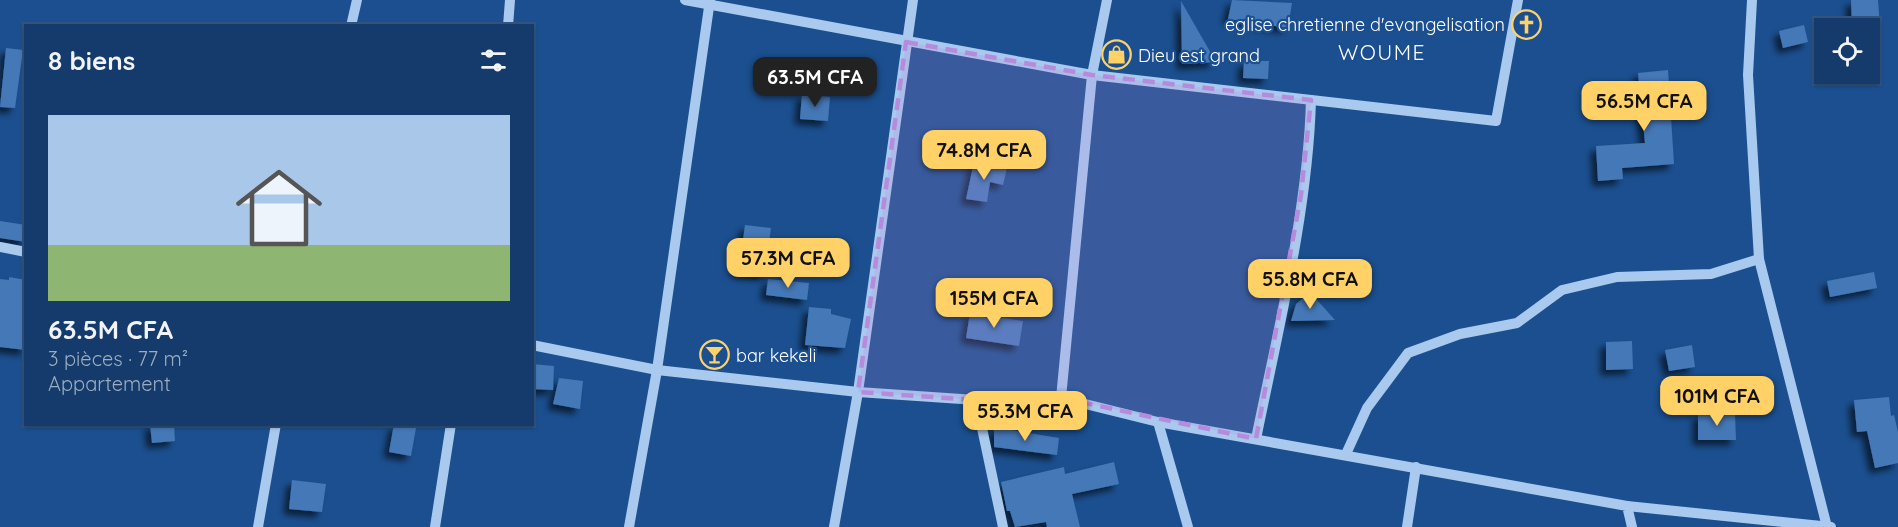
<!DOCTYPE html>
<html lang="fr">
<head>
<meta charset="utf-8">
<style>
  :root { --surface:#143b6b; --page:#214673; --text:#f1f3f6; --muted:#9dadc1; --line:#33557e; --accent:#ffd166 }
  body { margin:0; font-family:Quicksand,sans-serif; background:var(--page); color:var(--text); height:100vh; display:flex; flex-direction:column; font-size:22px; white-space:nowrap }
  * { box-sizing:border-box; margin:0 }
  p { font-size:20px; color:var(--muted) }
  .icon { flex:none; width:33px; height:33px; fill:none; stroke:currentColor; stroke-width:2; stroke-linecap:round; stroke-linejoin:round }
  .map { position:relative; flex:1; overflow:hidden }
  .details { position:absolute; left:24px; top:24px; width:510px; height:402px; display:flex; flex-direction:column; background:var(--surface); border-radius:0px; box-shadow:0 2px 4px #0004,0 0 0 2px var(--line) }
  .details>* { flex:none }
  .controls { position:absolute; left:1814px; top:18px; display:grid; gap:12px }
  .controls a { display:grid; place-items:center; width:66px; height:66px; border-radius:0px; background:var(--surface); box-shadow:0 2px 4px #0004,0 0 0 2px var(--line); font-size:30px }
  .price { position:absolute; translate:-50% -51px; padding:0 14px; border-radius:12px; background:var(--accent); color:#111; font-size:20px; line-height:39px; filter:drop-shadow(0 2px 3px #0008) }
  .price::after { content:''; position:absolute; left:50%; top:36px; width:18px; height:14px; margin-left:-9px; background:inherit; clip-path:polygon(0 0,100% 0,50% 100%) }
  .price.current { background:#222; color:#fff }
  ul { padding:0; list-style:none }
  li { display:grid; align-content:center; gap:12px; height:318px; padding:0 24px }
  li+li { border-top:2px solid var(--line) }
  li span { display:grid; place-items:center; height:186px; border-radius:0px; color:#555 }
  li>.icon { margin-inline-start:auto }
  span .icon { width:108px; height:108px; fill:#fffc; stroke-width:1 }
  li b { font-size:26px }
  h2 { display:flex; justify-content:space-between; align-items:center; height:72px; padding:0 24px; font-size:26px }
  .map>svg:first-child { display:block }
</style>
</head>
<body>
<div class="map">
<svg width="1898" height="527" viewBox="0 0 1898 527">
  <defs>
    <filter id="shadow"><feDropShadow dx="-5.5" dy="5.5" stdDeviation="3" flood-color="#0009"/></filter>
  </defs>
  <rect width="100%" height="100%" fill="#1b4f8f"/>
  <!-- building -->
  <g fill="#4478b7" filter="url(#shadow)">
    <polygon points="1232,0 1292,3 1288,28 1228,19"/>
    <polygon points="1851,0 1878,0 1880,28 1852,28"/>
    <polygon points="1181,1 1216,62 1182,64"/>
    <polygon points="1804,25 1808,42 1783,48 1779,31"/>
    <polygon points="6,48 23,50 15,108 0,107"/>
    <polygon points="1244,61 1269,61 1268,79 1243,78"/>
    <polygon points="1668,70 1674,164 1622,168 1623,179 1598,181 1596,146 1645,143 1638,73"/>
    <polygon points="802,94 830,97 828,121 800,119"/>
    <polygon points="974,162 1007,168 1003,185 990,182 987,202 966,199"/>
    <polygon points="0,221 26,225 26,242 0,238"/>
    <polygon points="745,225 771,228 765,274 739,271"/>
    <polygon points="1874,272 1877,288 1830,297 1827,281"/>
    <polygon points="9,277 26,280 22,334 26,334 26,350 0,347 0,279 9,280"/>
    <polygon points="768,279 809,283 807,300 766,295"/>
    <polygon points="1310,292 1335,320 1291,321 1296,304"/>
    <polygon points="809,307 831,309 831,314 851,319 845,348 805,345"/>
    <polygon points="970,313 1023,321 1019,346 966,338"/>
    <polygon points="1632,341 1633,369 1606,370 1606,342"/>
    <polygon points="1692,345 1695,367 1669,371 1665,350"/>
    <polygon points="532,364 554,366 553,390 532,389"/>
    <polygon points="559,378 583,381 580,409 553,404"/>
    <polygon points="1889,397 1891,416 1894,415 1898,432 1898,463 1875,468 1867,431 1857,432 1854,400"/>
    <polygon points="1698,414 1735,414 1736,440 1698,440"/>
    <polygon points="150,424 174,424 175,441 152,443"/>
    <polygon points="394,424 416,428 411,456 389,452"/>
    <polygon points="994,427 1059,438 1057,455 994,447"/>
    <polygon points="1114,462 1119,484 1072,494 1080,527 1047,527 1046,522 1015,527 1010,511 1007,511 1001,482 1064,467 1065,474"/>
    <polygon points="292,480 326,484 322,512 289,509"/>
  </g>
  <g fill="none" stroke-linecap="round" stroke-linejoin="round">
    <!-- minor -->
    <g stroke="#a9c9ee" stroke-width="10">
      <polyline points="685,0 1092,75 1496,121 1518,0"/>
      <polyline points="1752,0 1748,75 1759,259 1827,527"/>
      <polyline points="351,26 357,0"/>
      <polyline points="508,26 510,0"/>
      <polyline points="0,247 26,252"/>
      <polyline points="532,345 657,370 858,392 976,400 1061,398 1158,422 1627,506 1632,527"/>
      <polyline points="1061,398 1092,75 1107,0"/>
      <polyline points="976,400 1003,527"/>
      <polyline points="1158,422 1188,527"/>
      <path d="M1256,439c22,-109 52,-228 55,-339"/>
      <polyline points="1346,454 1367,408 1408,353 1460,334 1517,323 1562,290 1617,277 1711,274 1759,259"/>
      <polyline points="1627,506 1831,527"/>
      <polyline points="258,527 276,424"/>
      <polyline points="435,527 451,424"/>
      <polyline points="629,527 657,370 710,0"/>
      <polyline points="834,527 858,392 913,0"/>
      <polyline points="1407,527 1416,467"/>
    </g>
  </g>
  <!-- marked area -->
  <path fill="#b68bdc" fill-opacity="0.2" stroke="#b68bdc" stroke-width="4.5" stroke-dasharray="12 8" stroke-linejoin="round" d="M906,42l186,33 219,25 -10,95 -45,244 -195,-41 -85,2 -118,-8z"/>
  <!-- icons -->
  <defs>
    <symbol id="church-ring" viewBox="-11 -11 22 22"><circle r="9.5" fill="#1b4f8f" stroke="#ffd166" stroke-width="1.5"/><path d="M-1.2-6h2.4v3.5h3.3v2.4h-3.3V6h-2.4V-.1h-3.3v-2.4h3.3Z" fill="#ffd166"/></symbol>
    <symbol id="shop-ring" viewBox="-11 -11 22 22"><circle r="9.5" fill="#1b4f8f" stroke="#ffd166" stroke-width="1.5"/><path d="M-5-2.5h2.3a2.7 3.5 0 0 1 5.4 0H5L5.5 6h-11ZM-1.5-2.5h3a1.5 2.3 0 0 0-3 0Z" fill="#ffd166"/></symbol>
    <symbol id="bar-ring" viewBox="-11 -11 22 22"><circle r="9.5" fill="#1b4f8f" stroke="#ffd166" stroke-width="1.5"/><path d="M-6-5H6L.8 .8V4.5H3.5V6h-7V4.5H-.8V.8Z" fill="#ffd166"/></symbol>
  </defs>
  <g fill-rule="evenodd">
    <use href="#church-ring" x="1510" y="8" width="33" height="33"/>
    <use href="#shop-ring" x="1100" y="38" width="33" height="33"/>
    <use href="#bar-ring" x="698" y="338" width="33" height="33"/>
  </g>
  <g text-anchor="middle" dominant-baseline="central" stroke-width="4.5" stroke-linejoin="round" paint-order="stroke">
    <!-- poi labels -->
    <g font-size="18" fill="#fff" stroke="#1b4f8f" text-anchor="start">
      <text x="1505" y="24" text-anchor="end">eglise chretienne d'evangelisation</text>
      <text x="1138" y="55">Dieu est grand</text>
      <text x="736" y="355">bar kekeli</text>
    </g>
    <!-- quarter labels -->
    <g font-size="21" letter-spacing="1.5" fill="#fff" stroke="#1b4f8f">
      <text x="1382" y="52">WOUME</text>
    </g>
  </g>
</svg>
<div class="controls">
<a><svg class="icon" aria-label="locate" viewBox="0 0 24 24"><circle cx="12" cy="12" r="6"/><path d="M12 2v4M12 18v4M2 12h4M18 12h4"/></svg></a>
</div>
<b class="price current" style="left:815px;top:108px">63.5M CFA</b>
<b class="price" style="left:1644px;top:132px">56.5M CFA</b>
<b class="price" style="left:984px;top:181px">74.8M CFA</b>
<b class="price" style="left:788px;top:289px">57.3M CFA</b>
<b class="price" style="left:1310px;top:310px">55.8M CFA</b>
<b class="price" style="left:994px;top:329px">155M CFA</b>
<b class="price" style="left:1717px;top:427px">101M CFA</b>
<b class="price" style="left:1025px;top:442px">55.3M CFA</b>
<section class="details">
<h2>8 biens<svg class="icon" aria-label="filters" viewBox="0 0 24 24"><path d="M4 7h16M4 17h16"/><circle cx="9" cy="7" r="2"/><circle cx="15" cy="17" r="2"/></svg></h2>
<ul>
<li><span style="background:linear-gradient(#a9c7e8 70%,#8fb573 0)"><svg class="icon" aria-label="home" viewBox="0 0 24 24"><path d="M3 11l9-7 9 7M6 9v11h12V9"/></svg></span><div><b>63.5M CFA</b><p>3 pièces · 77 m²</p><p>Appartement</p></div></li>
</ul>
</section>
</div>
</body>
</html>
